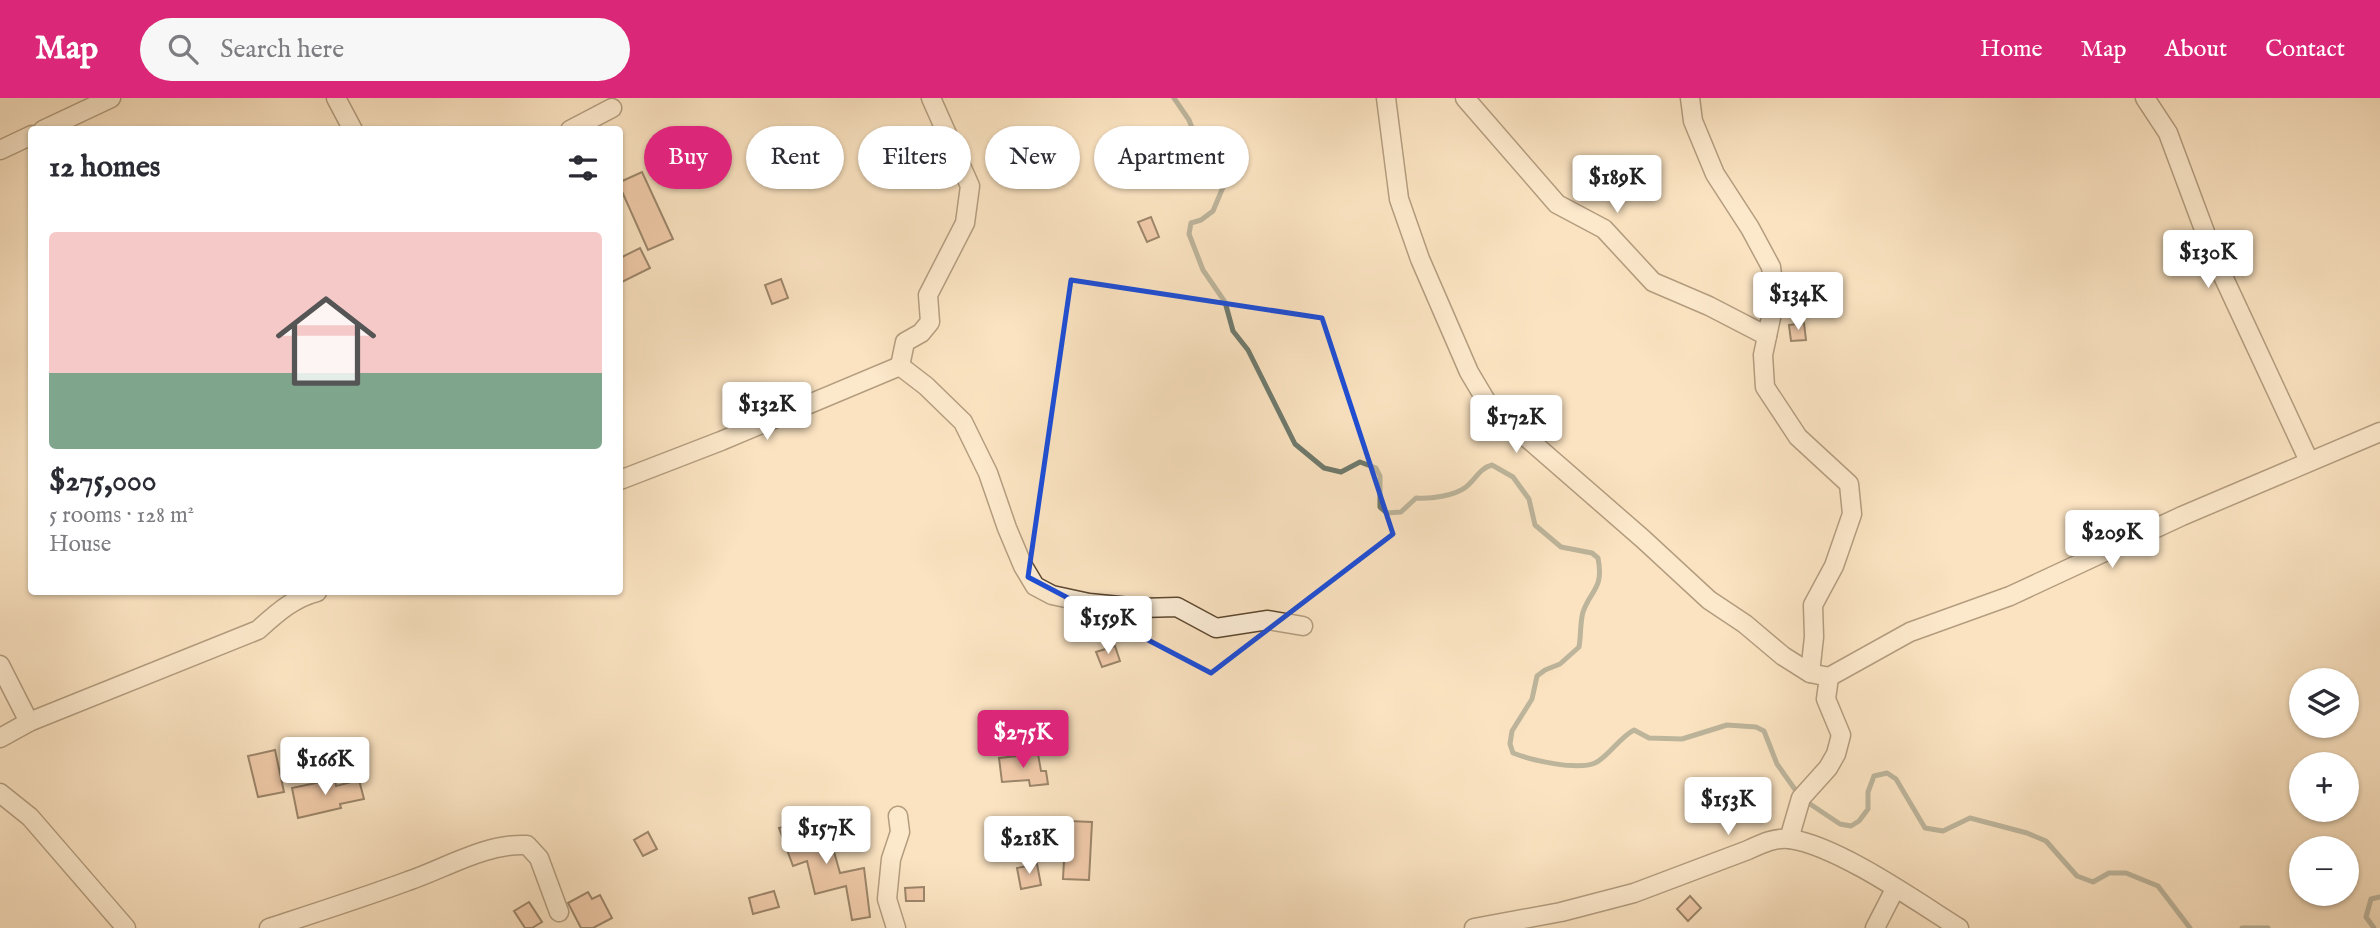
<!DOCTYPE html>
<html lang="en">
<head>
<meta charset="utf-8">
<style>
  :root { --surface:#fff; --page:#f7f7f7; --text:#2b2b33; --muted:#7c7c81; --line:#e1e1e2; --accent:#db2777 }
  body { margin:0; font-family:"IM FELL English",serif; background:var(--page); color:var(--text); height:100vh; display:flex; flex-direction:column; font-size:26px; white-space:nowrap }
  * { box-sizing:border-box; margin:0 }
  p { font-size:23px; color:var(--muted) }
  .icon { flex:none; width:38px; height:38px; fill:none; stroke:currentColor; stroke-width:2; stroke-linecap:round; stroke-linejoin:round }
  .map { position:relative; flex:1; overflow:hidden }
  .panel { position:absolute; left:28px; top:28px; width:595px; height:469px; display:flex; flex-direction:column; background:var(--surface); border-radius:7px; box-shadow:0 2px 5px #0004 }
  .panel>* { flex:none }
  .guide { position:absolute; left:644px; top:28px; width:665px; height:63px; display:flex; gap:14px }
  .fabs { position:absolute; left:2289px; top:570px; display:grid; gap:14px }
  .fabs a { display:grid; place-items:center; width:70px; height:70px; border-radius:50%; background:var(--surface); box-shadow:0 2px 5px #0004; font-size:35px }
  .price { position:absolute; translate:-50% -60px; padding:0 16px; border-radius:7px; background:#fff; color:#222; font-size:23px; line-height:46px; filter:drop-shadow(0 2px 4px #0008) }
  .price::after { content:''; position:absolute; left:50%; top:42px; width:21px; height:16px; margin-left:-10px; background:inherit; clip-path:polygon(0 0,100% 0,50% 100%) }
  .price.active { background:var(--accent); color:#fff }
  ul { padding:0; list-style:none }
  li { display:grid; align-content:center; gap:14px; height:371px; padding:0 21px }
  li+li { border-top:2px solid var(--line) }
  li span { display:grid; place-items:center; height:217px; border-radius:7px; color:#555 }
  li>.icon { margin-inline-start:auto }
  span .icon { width:126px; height:126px; fill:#fffc; stroke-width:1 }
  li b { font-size:30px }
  h2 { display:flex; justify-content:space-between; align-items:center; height:84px; padding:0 21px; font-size:30px }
  .tag { padding:0 24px; border-radius:32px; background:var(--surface); box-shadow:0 2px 5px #0004; font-size:24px; line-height:63px }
  .tag.active { background:var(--accent); color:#fff }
  header { display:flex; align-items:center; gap:42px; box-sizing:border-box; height:98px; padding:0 35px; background:var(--accent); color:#fff }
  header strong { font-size:33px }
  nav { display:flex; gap:38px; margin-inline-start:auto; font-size:24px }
  .search { width:490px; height:63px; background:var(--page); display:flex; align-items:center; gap:18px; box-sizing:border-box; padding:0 24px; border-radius:38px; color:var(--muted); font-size:26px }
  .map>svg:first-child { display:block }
</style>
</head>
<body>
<header>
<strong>Map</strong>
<div class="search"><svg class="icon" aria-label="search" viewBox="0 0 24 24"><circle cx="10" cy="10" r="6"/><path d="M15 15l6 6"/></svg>Search here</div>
<nav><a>Home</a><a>Map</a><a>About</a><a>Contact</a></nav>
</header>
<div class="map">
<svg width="2380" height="830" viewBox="0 0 2380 830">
  <rect width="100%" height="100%" fill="#fbe3c1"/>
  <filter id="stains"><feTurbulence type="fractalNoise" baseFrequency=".00286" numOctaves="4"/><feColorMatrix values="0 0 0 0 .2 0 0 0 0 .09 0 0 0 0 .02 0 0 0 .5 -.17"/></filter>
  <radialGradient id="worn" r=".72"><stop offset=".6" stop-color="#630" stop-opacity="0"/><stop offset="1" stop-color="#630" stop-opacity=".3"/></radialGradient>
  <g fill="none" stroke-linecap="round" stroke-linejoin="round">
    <!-- stream -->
    <g stroke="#6f7a6d" stroke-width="5">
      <path d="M1174,0l15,22 10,26 14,6 19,1 6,8 -3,11 -9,8 -13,31 -12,9 -10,3 -2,11 14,36 22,32 8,29 15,19 47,94 29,24 17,4 19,-10 16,6 4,8v31l7,6 14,-1 15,-14c15,1 38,-2 50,-11 9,-7 14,-19 26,-22l21,12 16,22 6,26 26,22 31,6 6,5c6,31 -7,31 -15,54 -3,11 -2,24 -4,35l-19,17 -15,6 -8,6 -5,23 -20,32 -2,13 3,9c18,7 64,18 82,10 12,-5 25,-26 39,-33l15,8 33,1 45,-14 29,2 8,4 13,33 24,34 39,26 11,2 8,-5 9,-12v-17l6,-16 13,-3 9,6 29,49 18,3 27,-13 57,15 19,8 31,35 16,6 16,-9h17l32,13 32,42"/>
      <polyline points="2242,830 2268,830"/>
      <polyline points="2374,830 2366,819 2371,801 2380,799"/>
    </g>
  </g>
  <!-- building -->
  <g fill="#e5ae8e" stroke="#281400" stroke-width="2">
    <polygon points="642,74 673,141 648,152 620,89 620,84"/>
    <polygon points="1151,119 1159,139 1147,144 1138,124"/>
    <polygon points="640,150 650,170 620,185 620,160"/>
    <polygon points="781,181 788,200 772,206 765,187"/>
    <polygon points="1804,225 1806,242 1791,243 1789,227"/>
    <polygon points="1115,548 1120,563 1102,569 1096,554"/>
    <polygon points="275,652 284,694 258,699 248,658"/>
    <polygon points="1038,656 1041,673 1046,673 1048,686 1030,688 1029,682 1002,684 999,660"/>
    <polygon points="335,681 336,688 359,682 364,701 340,706 341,710 298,720 292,690"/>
    <polygon points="1068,723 1092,724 1089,782 1063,781 1064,762 1067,762"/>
    <polygon points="818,724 822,738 829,736 840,775 864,770 870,819 852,822 846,788 815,796 807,763 793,768 779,730 800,725 801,728"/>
    <polygon points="648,734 657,751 643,758 634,742"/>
    <polygon points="1037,766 1041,787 1021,791 1017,770"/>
    <polygon points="924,789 924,803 906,803 905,790"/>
    <polygon points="774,793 779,809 753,816 749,800"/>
    <polygon points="588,794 592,801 600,797 612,820 593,830 581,830 568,805"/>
    <polygon points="1690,798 1701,810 1688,823 1677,811"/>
    <polygon points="529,804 542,824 532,830 525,830 514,813"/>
  </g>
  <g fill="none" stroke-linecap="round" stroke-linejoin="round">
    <defs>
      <g id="minor">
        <polyline points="336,0 353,32"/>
        <polyline points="1386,0 1399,101 1420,161 1469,274 1488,306 1643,441 1709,502 1745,526 1783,558 1810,575 1829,579 1910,534 2010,498 2182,418 2380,334"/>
        <polyline points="1465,0 1557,106 1604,131 1653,184 1709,208 1767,238"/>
        <polyline points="1690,0 1693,23 1715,76 1750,130 1771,169 1775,201 1763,257 1765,289 1798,339 1849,386 1852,416 1834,468 1813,507 1814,539 1810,575"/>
        <polyline points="2145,0 2168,35 2215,161 2309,363"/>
        <polyline points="43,32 111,0"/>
        <polyline points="570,32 612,10"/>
        <polyline points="0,52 32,37"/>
        <polyline points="900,268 926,288 963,324 988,375 1007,430 1023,468 1035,488 1052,497 1089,505 1140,510 1177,509 1216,530 1268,522 1303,528"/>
        <polyline points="900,268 905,244 921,235 930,224 928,197 965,125 970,88 931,0"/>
        <polyline points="620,382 721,343 900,268"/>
        <polyline points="0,567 29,624"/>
        <path d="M0,640l29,-16 229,-92c18,-16 35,-32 59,-38"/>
        <polyline points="0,695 30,719 126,830"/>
        <polyline points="1789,741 1801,700 1828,670 1836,656 1841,637 1826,601 1829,579"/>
        <path d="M269,830c46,-15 93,-30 139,-47 38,-13 78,-38 119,-36l12,13 20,54"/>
        <polyline points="896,830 887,801 891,761 900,734 898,718"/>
        <path d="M1474,830l87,-16 73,-19 114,-43c13,-6 27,-13 42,-11 48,7 126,62 169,89"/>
        <polyline points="1875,830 1895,791"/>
      </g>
    </defs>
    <!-- minor casing -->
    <use href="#minor" stroke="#5d4830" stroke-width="21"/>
    <!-- minor -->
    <use href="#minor" stroke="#fcedd7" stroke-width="18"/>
  </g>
  <!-- marked area -->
  <path d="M0 0H2380V830H0ZM1071,182l251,38 71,216 -182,139 -183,-96z" fill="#fbe3c1" fill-opacity=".55" fill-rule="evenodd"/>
  <path fill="none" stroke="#1d4ed8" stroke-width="5" stroke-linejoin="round" d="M1071,182l251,38 71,216 -182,139 -183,-96z"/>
  <rect width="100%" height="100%" filter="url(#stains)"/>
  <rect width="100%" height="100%" fill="url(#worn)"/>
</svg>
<div class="fabs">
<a><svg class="icon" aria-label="layers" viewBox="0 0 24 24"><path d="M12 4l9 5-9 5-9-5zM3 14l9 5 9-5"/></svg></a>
<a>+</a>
<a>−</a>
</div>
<b class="price" style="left:1617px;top:117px">$189K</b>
<b class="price" style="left:2208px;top:192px">$130K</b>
<b class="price" style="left:1798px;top:234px">$134K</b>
<b class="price" style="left:767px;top:344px">$132K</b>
<b class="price" style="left:1516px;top:357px">$172K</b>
<b class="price" style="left:2112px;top:472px">$209K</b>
<b class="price" style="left:1108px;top:558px">$159K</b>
<b class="price active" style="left:1023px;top:672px">$275K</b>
<b class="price" style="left:325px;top:699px">$166K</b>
<b class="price" style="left:1728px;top:739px">$153K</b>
<b class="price" style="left:826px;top:768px">$157K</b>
<b class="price" style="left:1029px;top:778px">$218K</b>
<div class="guide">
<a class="tag active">Buy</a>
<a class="tag">Rent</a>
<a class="tag">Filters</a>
<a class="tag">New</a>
<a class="tag">Apartment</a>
</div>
<section class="panel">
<h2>12 homes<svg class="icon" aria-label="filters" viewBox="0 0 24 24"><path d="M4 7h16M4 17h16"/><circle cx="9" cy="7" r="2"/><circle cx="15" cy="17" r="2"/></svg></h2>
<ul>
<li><span style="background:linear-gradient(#f6c9c9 65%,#7fa58c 0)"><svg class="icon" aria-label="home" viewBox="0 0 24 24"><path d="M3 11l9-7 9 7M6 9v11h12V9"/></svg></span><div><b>$275,000</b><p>5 rooms · 128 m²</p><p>House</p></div></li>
</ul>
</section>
</div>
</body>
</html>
